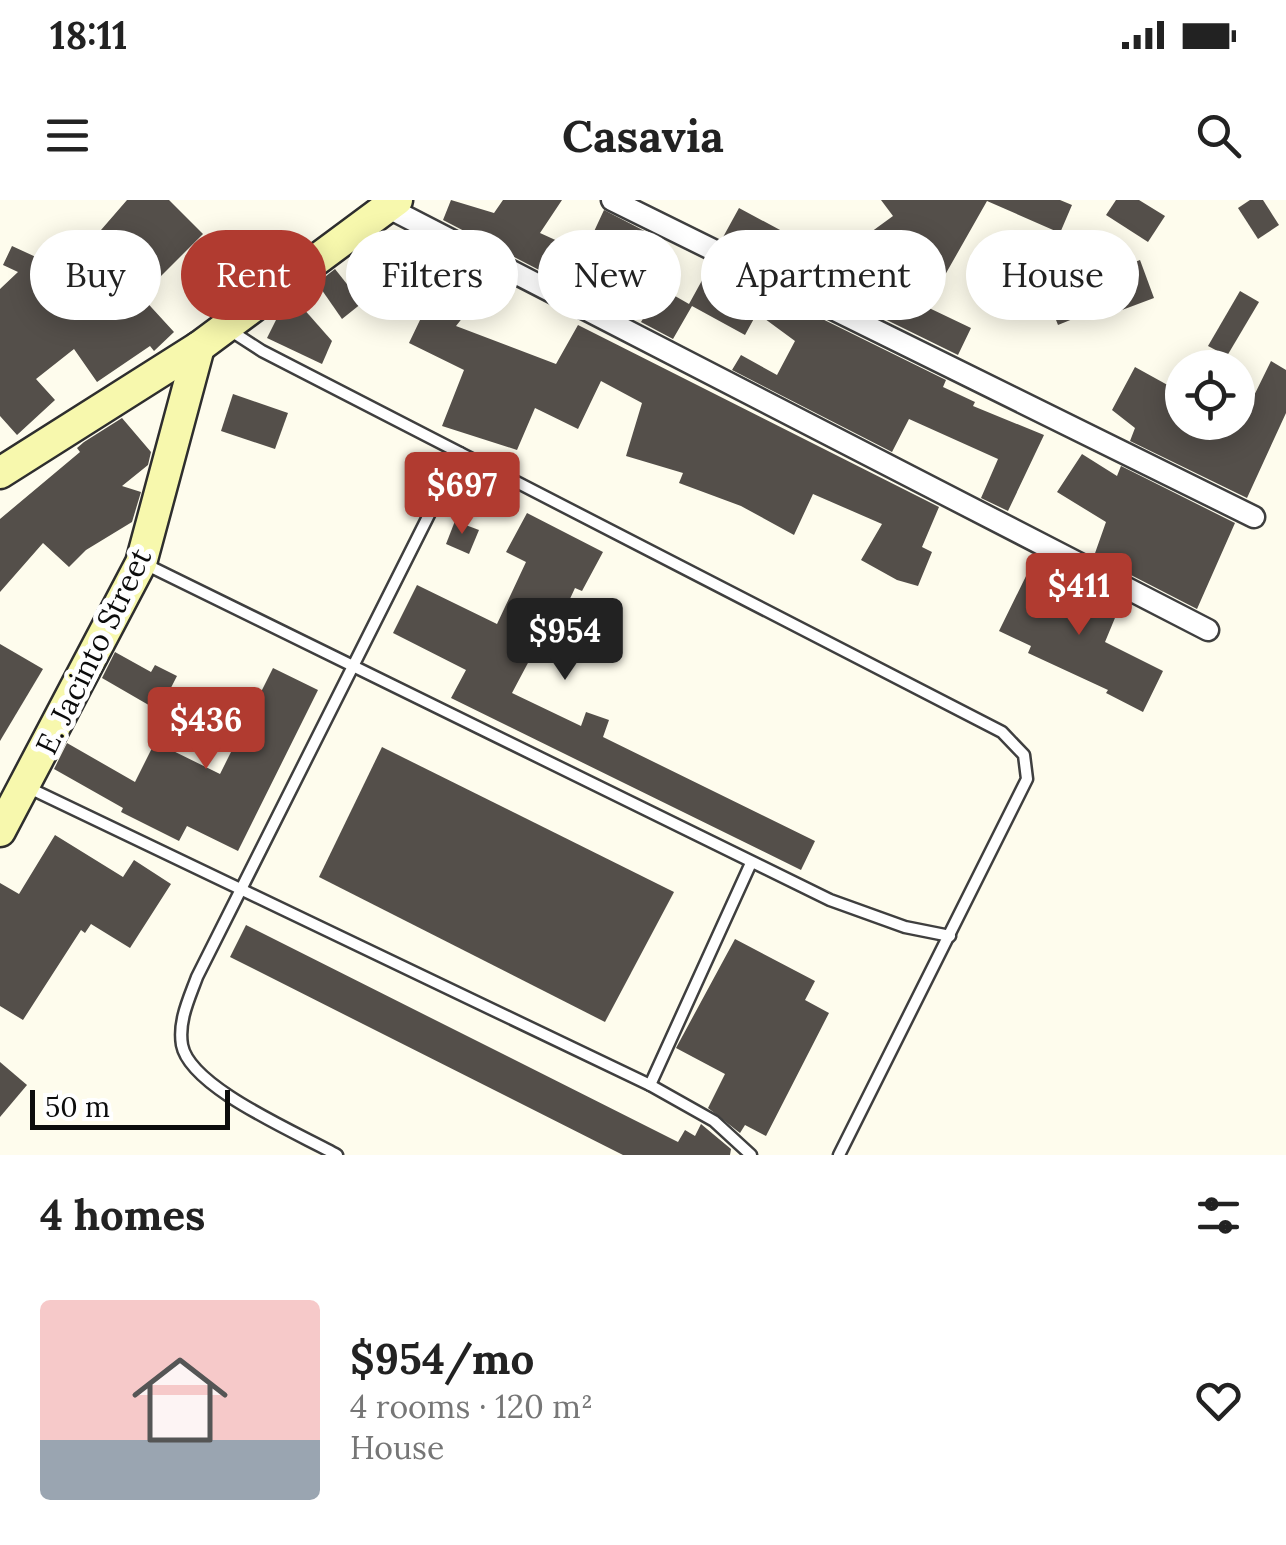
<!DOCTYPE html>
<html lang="en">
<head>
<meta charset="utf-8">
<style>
  :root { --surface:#fff; --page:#f6f6f6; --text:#222; --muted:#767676; --accent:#b13b30 }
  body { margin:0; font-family:Lora,serif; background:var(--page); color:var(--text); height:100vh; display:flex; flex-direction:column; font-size:38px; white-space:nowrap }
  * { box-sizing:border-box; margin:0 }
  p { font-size:32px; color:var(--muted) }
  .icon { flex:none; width:55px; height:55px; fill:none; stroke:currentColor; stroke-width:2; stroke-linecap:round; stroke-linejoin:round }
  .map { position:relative; height:955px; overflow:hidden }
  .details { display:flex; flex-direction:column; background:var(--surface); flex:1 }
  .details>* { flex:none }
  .banner { position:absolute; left:30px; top:30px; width:1228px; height:90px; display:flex; gap:20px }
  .tools { position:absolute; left:1165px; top:150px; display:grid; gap:20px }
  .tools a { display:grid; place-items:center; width:90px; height:90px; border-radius:50%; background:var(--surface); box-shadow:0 5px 25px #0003; font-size:50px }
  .scale { position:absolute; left:30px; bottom:25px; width:200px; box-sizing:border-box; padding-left:10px; border:5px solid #0c0c0c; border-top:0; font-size:28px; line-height:35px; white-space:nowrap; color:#0c0c0c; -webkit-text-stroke:8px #fff; paint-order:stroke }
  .price { position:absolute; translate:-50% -85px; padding:0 22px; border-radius:10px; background:var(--accent); color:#fff; font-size:32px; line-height:65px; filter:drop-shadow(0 2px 5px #0008) }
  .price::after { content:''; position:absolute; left:50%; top:60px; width:30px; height:22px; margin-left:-15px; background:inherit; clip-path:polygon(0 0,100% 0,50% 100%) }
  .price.selected { background:#222; color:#fff }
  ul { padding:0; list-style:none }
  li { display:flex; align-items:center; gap:30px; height:250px; padding:0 40px }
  li span { display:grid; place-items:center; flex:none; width:280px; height:200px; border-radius:10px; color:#555 }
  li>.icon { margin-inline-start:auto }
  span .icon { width:120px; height:120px; fill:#fffc; stroke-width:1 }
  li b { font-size:42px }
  h2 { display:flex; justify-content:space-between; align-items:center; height:120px; padding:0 40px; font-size:42px }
  .pill { padding:0 35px; border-radius:45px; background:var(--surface); box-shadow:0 5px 25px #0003; font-size:35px; line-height:90px }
  .pill.selected { background:var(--accent); color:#fff }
  .status { display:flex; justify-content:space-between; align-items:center; height:70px; padding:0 50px; background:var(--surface); direction:ltr }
  .status svg { height:28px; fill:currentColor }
  header { display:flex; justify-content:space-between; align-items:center; height:130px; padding:0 40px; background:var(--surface); font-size:45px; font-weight:700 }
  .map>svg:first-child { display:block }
</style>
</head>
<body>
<div class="status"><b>18:11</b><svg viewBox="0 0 49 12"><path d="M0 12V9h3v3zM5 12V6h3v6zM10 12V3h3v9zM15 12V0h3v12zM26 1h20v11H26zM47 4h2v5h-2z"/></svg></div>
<header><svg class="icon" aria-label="menu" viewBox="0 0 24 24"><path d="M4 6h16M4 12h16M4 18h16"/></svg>Casavia<svg class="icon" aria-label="search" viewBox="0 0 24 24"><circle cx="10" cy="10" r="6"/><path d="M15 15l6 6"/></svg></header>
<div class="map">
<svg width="1286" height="955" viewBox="0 0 1286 955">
  <rect width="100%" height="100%" fill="#fefced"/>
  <!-- building -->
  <g fill="#544f4a">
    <polygon points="127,0 169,0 203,34 141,96 174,132 154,151 150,146 97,182 74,149 36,179 55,200 17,235 0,216 0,89 18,72 3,65 12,46 62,69 109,36 101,30"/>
    <polygon points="451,0 494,13 503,0 562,0 540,33 584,53 604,10 658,38 640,77 608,62 593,98 443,20"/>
    <polygon points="881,0 1060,0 1072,5 1060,33 987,1 945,75 898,47 860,75 971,128 958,155 722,39 739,8 834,59 893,16"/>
    <polygon points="1116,0 1139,0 1165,16 1148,42 1106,15"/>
    <polygon points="1250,0 1263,0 1279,25 1258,39 1238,8"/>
    <polygon points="235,33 258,58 258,67 233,89 206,58"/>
    <polygon points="403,37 432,50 434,46 494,78 456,126 556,164 578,125 939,307 922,347 932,352 918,386 897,380 861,360 882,324 813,294 794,335 741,306 679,283 683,273 626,256 642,203 601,181 578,229 535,208 517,250 442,226 464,170 409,143 420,120 374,99"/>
    <polygon points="1140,60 1154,98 1098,119 1095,110 1058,125 1047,97"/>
    <polygon points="711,64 946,180 943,187 975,202 973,206 1044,235 1008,311 981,298 998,259 909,219 892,252 732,170 741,155 777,175 795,141 757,113 745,135 692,106 673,139 641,122 661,88 689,104"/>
    <polygon points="335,69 362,103 342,119 317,83"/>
    <polygon points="1240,91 1259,102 1227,156 1208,146"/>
    <polygon points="295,99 332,141 322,164 267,138 281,110"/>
    <polygon points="1271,161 1286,170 1286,213 1247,298 1130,241 1135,228 1112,210 1135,167 1182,193 1182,222 1241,222"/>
    <polygon points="233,194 288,213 275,249 221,231"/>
    <polygon points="122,218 151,252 148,265 122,286 141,292 132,322 86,350 69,367 43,343 0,392 0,319 80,252 77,248 84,242"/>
    <polygon points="1082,254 1117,276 1121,266 1235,323 1197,409 1094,356 1106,322 1057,292"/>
    <polygon points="527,313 603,352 582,391 575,388 555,431 547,427 512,493 581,526 586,512 609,520 603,537 815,641 801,670 451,498 466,470 393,433 417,385 497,424 526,362 506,352"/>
    <polygon points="455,321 479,330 469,354 446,344"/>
    <polygon points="1028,372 1080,398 1085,382 1122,401 1105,442 1163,471 1143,512 1106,493 1108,490 1028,453 1031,446 999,431"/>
    <polygon points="0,444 43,469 0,541"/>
    <polygon points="115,452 151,472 155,465 177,476 159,511 102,478"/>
    <polygon points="273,468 318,490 238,651 187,626 179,641 121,612 123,608 54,569 67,543 135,582 155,542 220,574"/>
    <polygon points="382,547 674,692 605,822 319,677"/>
    <polygon points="55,635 123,677 134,660 171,684 130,748 91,724 85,733 81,730 23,820 0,806 0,683 19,694"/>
    <polygon points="246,725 678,942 685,930 695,936 701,924 731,949 730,955 623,955 230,757"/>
    <polygon points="735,739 815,781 805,800 829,813 766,936 745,925 740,933 708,908 725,874 676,848"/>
    <polygon points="0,862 27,885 0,917"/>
  </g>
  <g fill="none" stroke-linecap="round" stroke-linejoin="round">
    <defs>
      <g id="lane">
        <polyline points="228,129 262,151 1002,532 1024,555 1027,579 839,955"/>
        <polyline points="145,364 830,700 905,727 950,736"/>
        <polyline points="25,586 650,885 714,921 751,955"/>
        <polyline points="650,885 751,663"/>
        <path d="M337,955c-37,-21 -147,-67 -155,-110 -4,-24 7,-46 15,-68l263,-524"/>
      </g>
      <g id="street">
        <polyline points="612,0 1254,317"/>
        <polyline points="387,7 1208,430"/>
      </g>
      <g id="secondary">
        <polyline points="0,273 199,147 397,0"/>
        <polyline points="0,631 141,363 199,147"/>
      </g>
    </defs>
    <!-- lane casing -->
    <use href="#lane" stroke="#3f3f3f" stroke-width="15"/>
    <!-- street casing -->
    <use href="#street" stroke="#3f3f3f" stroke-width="25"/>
    <!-- secondary casing -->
    <use href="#secondary" stroke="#2e2e2e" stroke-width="35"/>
    <!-- lane -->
    <use href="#lane" stroke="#fff" stroke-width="10"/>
    <!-- street -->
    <use href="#street" stroke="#fff" stroke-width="20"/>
    <!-- secondary -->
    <use href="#secondary" stroke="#f7f8ad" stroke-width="30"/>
  </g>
  <g text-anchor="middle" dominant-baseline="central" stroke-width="10" stroke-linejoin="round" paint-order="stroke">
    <!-- street labels -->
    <g font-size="30" fill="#0c0c0c" stroke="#fff">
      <text transform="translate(93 451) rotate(-64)">E. Jacinto Street</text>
    </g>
  </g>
</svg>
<div class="tools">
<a><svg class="icon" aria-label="locate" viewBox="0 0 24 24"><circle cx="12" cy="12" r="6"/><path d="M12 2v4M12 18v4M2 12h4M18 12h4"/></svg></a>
</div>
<div class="scale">50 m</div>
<b class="price" style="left:462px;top:337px">$697</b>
<b class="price" style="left:1079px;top:438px">$411</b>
<b class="price selected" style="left:565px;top:483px">$954</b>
<b class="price" style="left:206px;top:572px">$436</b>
<div class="banner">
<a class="pill">Buy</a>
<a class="pill selected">Rent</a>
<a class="pill">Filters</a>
<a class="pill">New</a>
<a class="pill">Apartment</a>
<a class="pill">House</a>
</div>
</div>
<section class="details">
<h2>4 homes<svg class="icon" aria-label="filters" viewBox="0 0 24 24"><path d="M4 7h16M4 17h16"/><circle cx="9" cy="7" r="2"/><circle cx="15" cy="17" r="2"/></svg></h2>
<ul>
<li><span style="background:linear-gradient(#f6c9c9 70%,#9aa5b1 0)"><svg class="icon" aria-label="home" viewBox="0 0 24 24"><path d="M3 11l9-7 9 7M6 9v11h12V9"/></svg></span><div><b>$954/mo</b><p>4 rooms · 120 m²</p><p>House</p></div><svg class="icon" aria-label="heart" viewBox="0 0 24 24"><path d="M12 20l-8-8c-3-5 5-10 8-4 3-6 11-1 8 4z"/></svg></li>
</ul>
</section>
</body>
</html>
